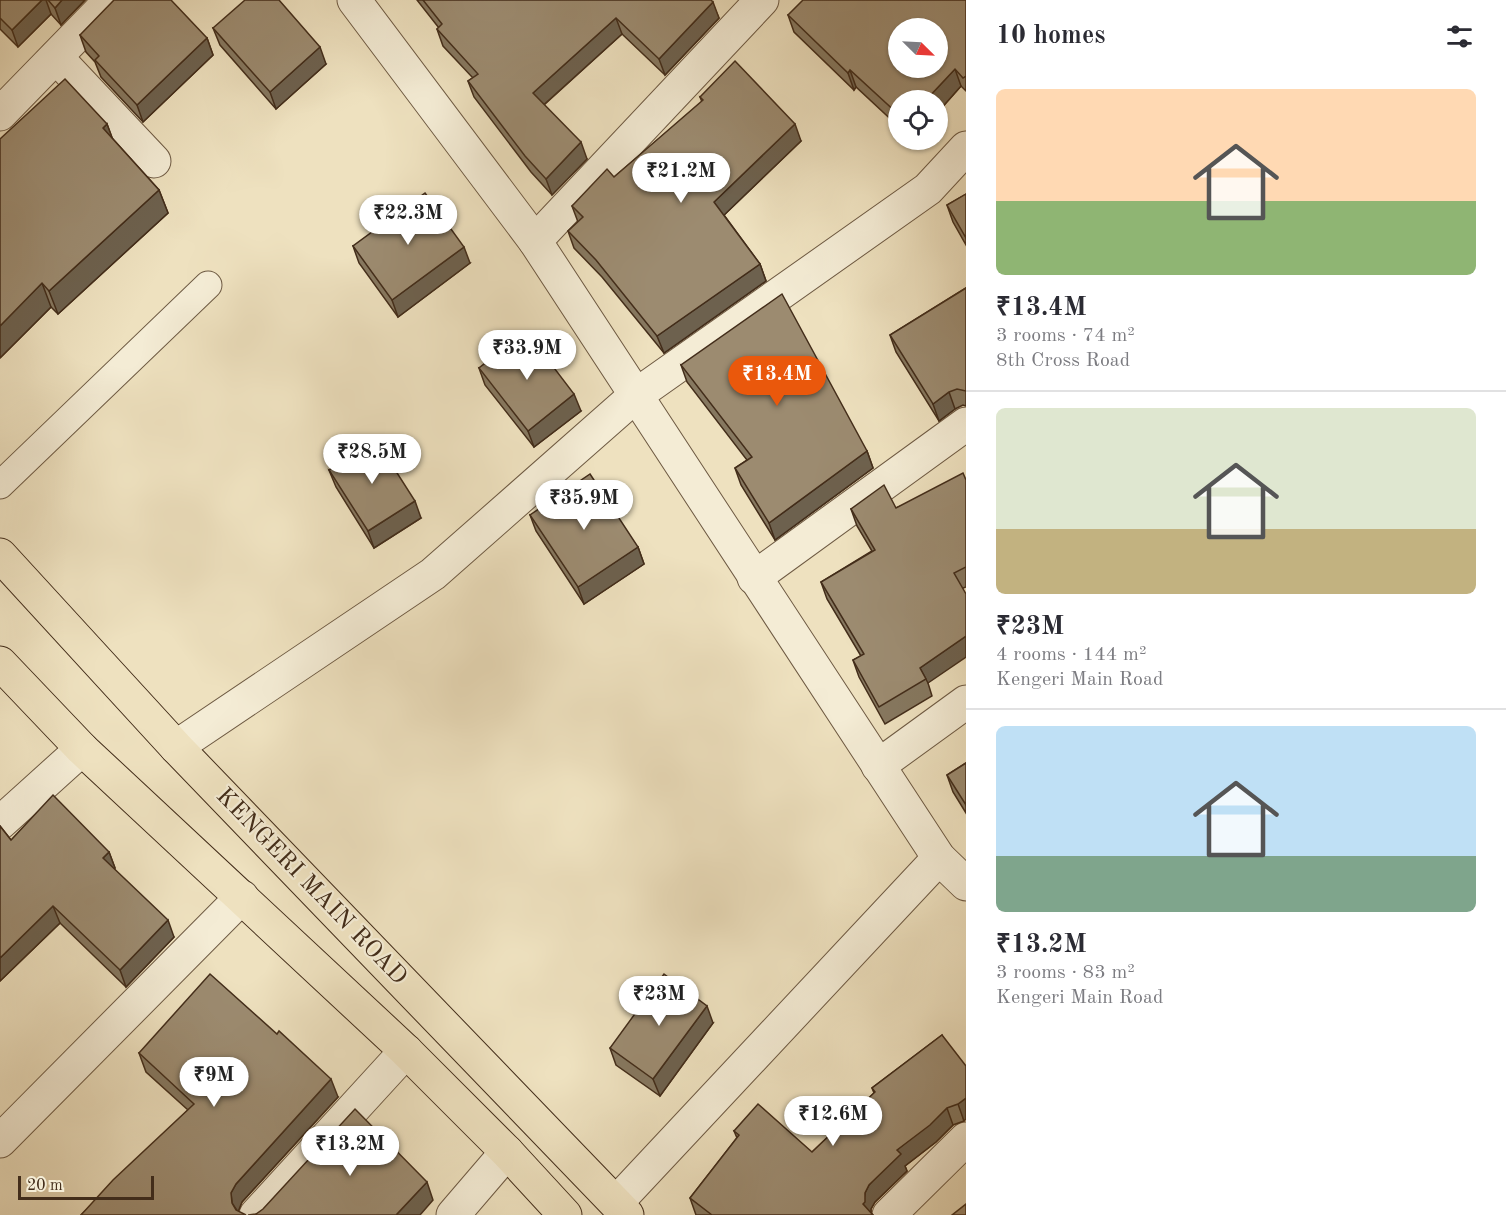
<!DOCTYPE html>
<html lang="en">
<head>
<meta charset="utf-8">
<style>
  :root { --surface:#fff; --page:#f2f2f3; --text:#2b2b33; --muted:#7c7c81; --line:#e1e1e2; --accent:#ea580c }
  body { margin:0; font-family:"Old Standard TT",serif; background:var(--page); color:var(--text); height:100vh; display:flex; flex-direction:column; font-size:22px; white-space:nowrap }
  * { box-sizing:border-box; margin:0 }
  p { font-size:20px; color:var(--muted) }
  .icon { flex:none; width:33px; height:33px; fill:none; stroke:currentColor; stroke-width:2; stroke-linecap:round; stroke-linejoin:round }
  .map { position:relative; flex:1; overflow:hidden }
  .sheet { display:flex; flex-direction:column; background:var(--surface); width:540px }
  .sheet>* { flex:none }
  .needle { width:39px; rotate:114deg }
  .fabs { position:absolute; left:888px; top:18px; display:grid; gap:12px }
  .fabs a { display:grid; place-items:center; width:60px; height:60px; border-radius:50%; background:var(--surface); box-shadow:0 2px 4px #0004; font-size:30px }
  .scale { position:absolute; left:18px; bottom:15px; width:136px; box-sizing:border-box; padding-left:6px; border:3px solid #432d1a; border-top:0; font-size:16px; line-height:21px; white-space:nowrap; color:#432d1a; -webkit-text-stroke:4px #f4ecd5; paint-order:stroke }
  .price { position:absolute; translate:-50% -51px; padding:0 14px; border-radius:21px; background:#fff; color:#222; font-size:20px; line-height:39px; filter:drop-shadow(0 2px 3px #0008) }
  .price::after { content:''; position:absolute; left:50%; top:36px; width:18px; height:14px; margin-left:-9px; background:inherit; clip-path:polygon(0 0,100% 0,50% 100%) }
  .price.on { background:var(--accent); color:#fff }
  ul { padding:0; list-style:none }
  li { display:grid; align-content:center; gap:12px; height:318px; padding:0 30px }
  li+li { border-top:2px solid var(--line) }
  li span { display:grid; place-items:center; height:186px; border-radius:9px; color:#555 }
  li>.icon { margin-inline-start:auto }
  span .icon { width:108px; height:108px; fill:#fffc; stroke-width:1 }
  li b { font-size:26px }
  h2 { display:flex; justify-content:space-between; align-items:center; height:72px; padding:0 30px; font-size:26px }
  main { display:flex; flex:1; min-height:0 }
  .map>svg:first-child { display:block }
</style>
</head>
<body>
<main>
<div class="map">
<svg width="966" height="1215" viewBox="0 0 966 1215">
  <rect width="100%" height="100%" fill="#eee1bf"/>
  <filter id="stains"><feTurbulence type="fractalNoise" baseFrequency=".00333" numOctaves="4"/><feColorMatrix values="0 0 0 0 .2 0 0 0 0 .09 0 0 0 0 .02 0 0 0 .5 -.17"/></filter>
  <radialGradient id="worn" r=".72"><stop offset=".6" stop-color="#630" stop-opacity="0"/><stop offset="1" stop-color="#630" stop-opacity=".3"/></radialGradient>
  <g fill="none" stroke-linecap="round" stroke-linejoin="round">
    <defs>
      <polyline id="lane" points="0,485 208,285"/>
      <g id="street">
        <polyline points="354,0 535,241 939,858 966,884"/>
        <polyline points="56,57 154,161"/>
        <polyline points="0,114 111,0"/>
        <polyline points="535,241 762,0"/>
        <polyline points="754,578 966,424"/>
        <polyline points="176,747 433,574 635,396 928,189 966,148"/>
        <polyline points="878,766 966,702"/>
        <polyline points="0,823 82,749"/>
        <polyline points="0,1141 242,897"/>
        <polyline points="616,1203 939,858"/>
        <polyline points="256,1215 406,1051"/>
        <polyline points="453,1215 507,1152"/>
        <polyline points="889,1215 966,1139"/>
      </g>
      <g id="primary">
        <polyline points="0,555 176,747 627,1215"/>
        <polyline points="0,663 82,749 406,1051 507,1152 565,1215"/>
      </g>
    </defs>
    <!-- lane casing -->
    <use href="#lane" stroke="#6e5a43" stroke-width="29"/>
    <!-- street casing -->
    <use href="#street" stroke="#6e5a43" stroke-width="35"/>
    <!-- primary casing -->
    <use href="#primary" stroke="#432d1a" stroke-width="35"/>
    <!-- lane -->
    <use href="#lane" stroke="#f4ecd5" stroke-width="27"/>
    <!-- street -->
    <use href="#street" stroke="#f4ecd5" stroke-width="33"/>
    <!-- primary -->
    <use href="#primary" stroke="#eee1bf" stroke-width="33"/>
  </g>
  <!-- wall -->
  <g fill="#867860" stroke="#432d1a" stroke-width="1.5">
    <polygon points="0,0 85,0 61,25 51,14 18,47 0,29"/>
    <polygon points="417,0 711,0 719,18 665,75 622,34 544,105 587,159 552,195 531,172 474,97 468,81 473,78 443,46 437,29 439,28"/>
    <polygon points="966,0 966,91 961,86 938,112 938,100 898,100 898,126 856,87 854,90 794,32 788,15"/>
    <polygon points="213,28 326,64 276,109 220,45"/>
    <polygon points="80,35 207,38 213,55 143,122 101,77 95,62 86,52"/>
    <polygon points="700,97 801,141 724,215 760,264 766,281 664,353 602,277 574,248 568,231 578,222 572,206 614,177 702,102"/>
    <polygon points="107,124 112,138 159,190 168,213 58,314 51,307 0,358"/>
    <polygon points="966,194 966,245 953,222 947,205"/>
    <polygon points="353,246 470,263 398,317 359,263"/>
    <polygon points="966,288 966,406 963,405 955,409 939,421 896,352 890,335"/>
    <polygon points="681,365 867,451 873,468 775,540 741,485 735,468 747,460 687,382"/>
    <polygon points="479,368 581,411 534,447 485,385"/>
    <polygon points="329,470 421,518 374,548 336,487"/>
    <polygon points="966,480 966,587 963,588 928,683 932,696 885,724 859,677 853,660 861,656 827,599 821,582 872,551 857,526 851,509 896,508"/>
    <polygon points="530,515 638,547 644,564 584,604 536,531"/>
    <polygon points="966,763 966,813 953,792 947,775"/>
    <polygon points="0,826 11,840 109,852 115,868 114,869 174,937 126,987 60,923 0,981"/>
    <polygon points="713,1023 660,1096 616,1065 610,1048"/>
    <polygon points="942,1035 964,1121 953,1125 936,1142 905,1166 907,1171 875,1202 871,1209 871,1213 873,1215 696,1215 690,1198 737,1138 734,1131 812,1152 874,1093 872,1088"/>
    <polygon points="139,1053 338,1097 242,1202 238,1211 81,1215 188,1110 146,1072"/>
  </g>
  <!-- shaded-wall -->
  <g fill="#6d614e" stroke="#432d1a" stroke-width="1.5">
    <polygon points="42,0 46,0 51,14 18,47 12,30"/>
    <polygon points="62,0 85,0 61,25 55,8"/>
    <polygon points="713,2 719,18 665,75 659,59"/>
    <polygon points="616,18 622,34 539,109 533,93"/>
    <polygon points="207,38 213,55 143,122 137,105"/>
    <polygon points="320,47 326,64 276,109 270,92"/>
    <polygon points="955,69 961,86 938,112 938,100 926,100"/>
    <polygon points="850,70 856,87 854,90 848,73"/>
    <polygon points="107,124 116,148 103,128"/>
    <polygon points="795,124 801,141 720,219 714,202"/>
    <polygon points="581,142 587,159 552,195 546,179"/>
    <polygon points="159,190 168,213 58,314 49,291"/>
    <polygon points="464,247 470,263 398,317 392,300"/>
    <polygon points="760,264 766,281 664,353 657,336"/>
    <polygon points="42,283 51,307 0,358 0,326"/>
    <polygon points="949,392 955,409 939,421 933,404"/>
    <polygon points="574,394 581,411 534,447 528,431"/>
    <polygon points="867,451 873,468 775,540 769,523"/>
    <polygon points="415,501 421,518 374,548 368,531"/>
    <polygon points="638,547 644,564 584,604 578,587"/>
    <polygon points="966,636 966,657 928,683 920,668"/>
    <polygon points="109,852 115,868 109,875 103,858"/>
    <polygon points="53,906 60,923 0,981 0,958"/>
    <polygon points="168,920 174,937 126,987 120,970"/>
    <polygon points="707,1006 713,1023 660,1096 653,1079"/>
    <polygon points="331,1079 338,1097 242,1202 238,1212 232,1203 231,1193 236,1184"/>
    <polygon points="966,1098 966,1119 964,1121 958,1104"/>
    <polygon points="947,1108 953,1125 936,1142 905,1166 907,1171 875,1202 871,1209 871,1215 863,1204 865,1193 869,1185 897,1150"/>
    <polygon points="427,1182 433,1200 420,1215 396,1215"/>
  </g>
  <!-- building -->
  <g fill="#9c8b70" stroke="#432d1a" stroke-width="1.5" fill-rule="evenodd">
    <polygon points="0,0 42,0 12,30 0,18"/>
    <polygon points="48,0 62,0 55,8"/>
    <polygon points="114,0 171,0 207,38 137,105 95,60 99,56 80,35"/>
    <polygon points="245,0 279,0 320,47 270,92 213,28"/>
    <polygon points="423,0 711,0 713,2 659,59 616,18 533,93 581,142 546,179 525,156 468,81 478,74 437,29 442,24"/>
    <path d="M803,0h163v76l-3,2 -8,-9 -29,31h-28v14l-48,-44 -2,3 -60,-58zM898,28h40v40h-40z"/>
    <polygon points="735,61 795,124 714,202 760,264 657,336 596,260 568,231 583,217 572,206 607,169 614,177 703,100 700,97"/>
    <polygon points="65,79 107,124 103,128 159,190 49,291 42,283 0,326 0,139"/>
    <polygon points="425,193 464,247 392,300 353,246"/>
    <polygon points="966,194 966,238 947,205"/>
    <polygon points="966,288 966,391 957,389 949,392 933,404 890,335"/>
    <polygon points="782,294 867,451 769,523 735,468 752,457 681,365"/>
    <polygon points="526,331 574,394 528,431 479,368"/>
    <polygon points="376,440 415,501 368,531 329,470"/>
    <polygon points="963,473 966,480 966,567 954,573 966,594 966,636 920,668 926,679 879,707 853,660 864,654 821,582 875,550 851,509 884,485 896,508"/>
    <polygon points="590,474 638,547 578,587 530,515"/>
    <polygon points="966,763 966,805 947,775"/>
    <polygon points="53,795 109,852 103,858 168,920 120,970 53,906 0,958 0,826 11,840"/>
    <polygon points="210,974 277,1034 279,1031 331,1079 236,1184 231,1193 232,1203 236,1210 246,1215 81,1215 113,1180 194,1104 139,1053"/>
    <polygon points="664,974 707,1006 653,1079 610,1048"/>
    <polygon points="942,1035 966,1066 966,1098 958,1104 947,1108 930,1125 897,1150 901,1154 869,1185 865,1193 865,1202 863,1204 873,1215 712,1215 690,1198 739,1135 734,1131 758,1104 812,1152 875,1092 872,1088"/>
    <polygon points="355,1109 427,1182 396,1215 248,1215 256,1214 263,1209"/>
    <polygon points="966,1204 966,1215 952,1215"/>
  </g>
  <g text-anchor="middle" dominant-baseline="central" stroke-width="4.5" stroke-linejoin="round" paint-order="stroke">
    <!-- street labels -->
    <g font-size="24" fill="#432d1a" stroke="#f4ecd5">
      <text transform="translate(311 887) rotate(46)">KENGERI MAIN ROAD</text>
    </g>
  </g>
  <rect width="100%" height="100%" filter="url(#stains)"/>
  <rect width="100%" height="100%" fill="url(#worn)"/>
</svg>
<div class="fabs">
<a><svg class="needle" viewBox="-14 -14 28 28"><path d="M0-13l5 13h-10z" fill="#e53935"/><path d="M0 13l5-13h-10z" fill="#7c7c81"/></svg></a>
<a><svg class="icon" aria-label="locate" viewBox="0 0 24 24"><circle cx="12" cy="12" r="6"/><path d="M12 2v4M12 18v4M2 12h4M18 12h4"/></svg></a>
</div>
<div class="scale">20 m</div>
<b class="price" style="left:681px;top:204px">₹21.2M</b>
<b class="price" style="left:408px;top:246px">₹22.3M</b>
<b class="price" style="left:527px;top:381px">₹33.9M</b>
<b class="price on" style="left:777px;top:407px">₹13.4M</b>
<b class="price" style="left:372px;top:485px">₹28.5M</b>
<b class="price" style="left:584px;top:531px">₹35.9M</b>
<b class="price" style="left:659px;top:1027px">₹23M</b>
<b class="price" style="left:214px;top:1108px">₹9M</b>
<b class="price" style="left:833px;top:1147px">₹12.6M</b>
<b class="price" style="left:350px;top:1177px">₹13.2M</b>
</div>
<section class="sheet">
<h2>10 homes<svg class="icon" aria-label="filters" viewBox="0 0 24 24"><path d="M4 7h16M4 17h16"/><circle cx="9" cy="7" r="2"/><circle cx="15" cy="17" r="2"/></svg></h2>
<ul>
<li><span style="background:linear-gradient(#ffd9b3 60%,#8fb573 0)"><svg class="icon" aria-label="home" viewBox="0 0 24 24"><path d="M3 11l9-7 9 7M6 9v11h12V9"/></svg></span><div><b>₹13.4M</b><p>3 rooms · 74 m²</p><p>8th Cross Road</p></div></li>
<li><span style="background:linear-gradient(#dfe7d0 65%,#c2b280 0)"><svg class="icon" aria-label="home" viewBox="0 0 24 24"><path d="M3 11l9-7 9 7M6 9v11h12V9"/></svg></span><div><b>₹23M</b><p>4 rooms · 144 m²</p><p>Kengeri Main Road</p></div></li>
<li><span style="background:linear-gradient(#bfe0f5 70%,#7fa58c 0)"><svg class="icon" aria-label="home" viewBox="0 0 24 24"><path d="M3 11l9-7 9 7M6 9v11h12V9"/></svg></span><div><b>₹13.2M</b><p>3 rooms · 83 m²</p><p>Kengeri Main Road</p></div></li>
</ul>
</section>
</main>
</body>
</html>
